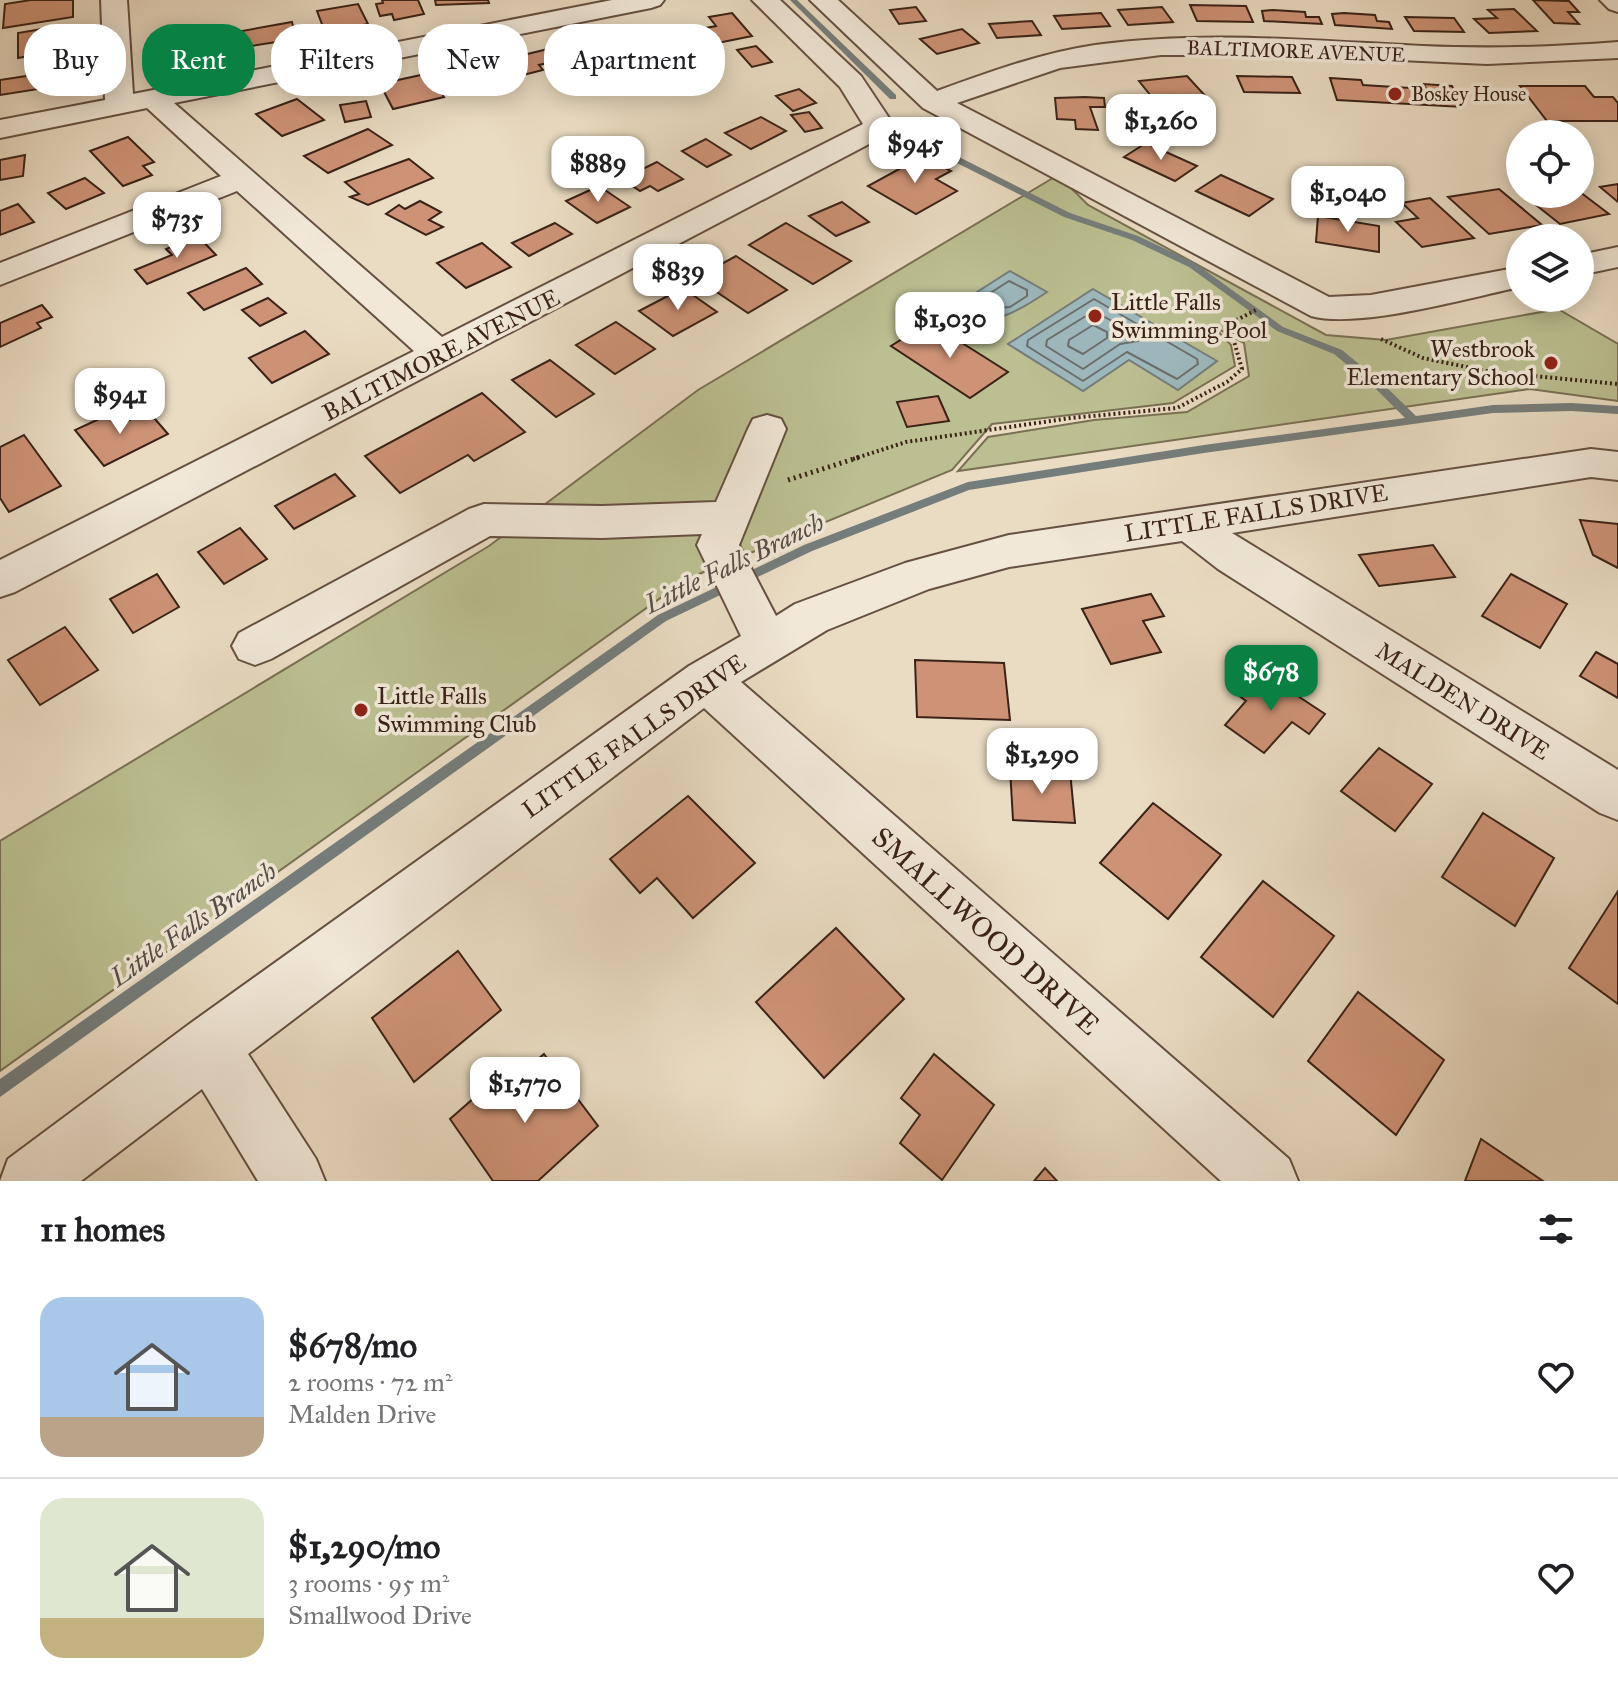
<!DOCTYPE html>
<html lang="en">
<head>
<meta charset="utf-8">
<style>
  :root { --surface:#fff; --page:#f6f6f6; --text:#202124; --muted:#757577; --line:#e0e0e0; --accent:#0b8043 }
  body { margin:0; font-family:"IM FELL Great Primer",serif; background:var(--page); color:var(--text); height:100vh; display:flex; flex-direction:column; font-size:30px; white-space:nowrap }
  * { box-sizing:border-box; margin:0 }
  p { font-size:26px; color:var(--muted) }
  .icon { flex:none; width:44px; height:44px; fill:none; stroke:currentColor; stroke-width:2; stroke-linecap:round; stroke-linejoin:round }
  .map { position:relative; height:1181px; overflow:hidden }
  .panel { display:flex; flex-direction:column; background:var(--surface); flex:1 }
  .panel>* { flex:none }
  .guide { position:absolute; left:24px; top:24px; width:800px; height:72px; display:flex; gap:16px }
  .tools { position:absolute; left:1506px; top:120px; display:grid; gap:16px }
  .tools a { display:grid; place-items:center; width:88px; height:88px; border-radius:50%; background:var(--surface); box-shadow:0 4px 20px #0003; font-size:40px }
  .price { position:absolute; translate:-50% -68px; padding:0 18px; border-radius:16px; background:#fff; color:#222; font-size:26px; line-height:52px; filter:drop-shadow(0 2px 4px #0008) }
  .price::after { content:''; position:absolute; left:50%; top:48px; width:24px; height:18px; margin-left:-12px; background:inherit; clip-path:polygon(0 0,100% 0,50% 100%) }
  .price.selected { background:var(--accent); color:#fff }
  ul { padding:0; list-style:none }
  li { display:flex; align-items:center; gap:24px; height:200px; padding:0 40px }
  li+li { border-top:2px solid var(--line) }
  li span { display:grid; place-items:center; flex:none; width:224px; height:160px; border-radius:24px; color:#555 }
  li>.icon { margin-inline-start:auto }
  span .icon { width:96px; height:96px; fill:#fffc; stroke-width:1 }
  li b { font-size:34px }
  h2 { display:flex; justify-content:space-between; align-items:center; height:96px; padding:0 40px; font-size:34px }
  .chip { padding:0 28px; border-radius:32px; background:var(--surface); box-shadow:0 4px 20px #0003; font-size:28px; line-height:72px }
  .chip.selected { background:var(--accent); color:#fff }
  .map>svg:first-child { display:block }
</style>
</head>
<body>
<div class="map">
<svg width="1618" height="1181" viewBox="0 0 1618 1181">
  <rect width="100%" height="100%" fill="#eadcc3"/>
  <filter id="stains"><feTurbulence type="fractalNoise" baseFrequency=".0025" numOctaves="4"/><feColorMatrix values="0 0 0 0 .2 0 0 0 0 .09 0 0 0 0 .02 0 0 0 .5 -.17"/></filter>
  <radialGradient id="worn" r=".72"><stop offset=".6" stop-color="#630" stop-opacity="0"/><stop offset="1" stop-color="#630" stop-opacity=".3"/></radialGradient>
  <!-- green -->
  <polygon fill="#bbbf91" stroke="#7a7054" stroke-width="2" points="1058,175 1088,205 1326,335 1386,340 1558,309 1618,344 1618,401 1530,389 958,471 988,437 1094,420 1187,412 1249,376 1244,343 1213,326 1231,345 1235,366 1173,403 992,424 952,470 687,579 0,1071 0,841 489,546 698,390"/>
  <!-- water -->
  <g fill="#9db9bf" stroke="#757d7c" stroke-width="2">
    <path d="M1010,271l37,21c-31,21 -62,40 -98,18z"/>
    <polygon points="1093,289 1217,361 1178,390 1129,360 1083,391 1008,344"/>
  </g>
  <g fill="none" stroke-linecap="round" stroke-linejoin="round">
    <!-- shore -->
    <g stroke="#6c6e6b" stroke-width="2">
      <polygon points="1009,281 1027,290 1027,296 1010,307 972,310 973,304"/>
      <polygon points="1094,299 1197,359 1198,364 1177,379 1127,352 1083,381 1027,346 1028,340"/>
      <polygon points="1094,311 1137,335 1138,341 1120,344 1083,369 1046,346 1047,340"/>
      <polygon points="1093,325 1107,332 1107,338 1083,354 1068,346 1069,340"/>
    </g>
    <!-- stream -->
    <g fill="#757d7c" fill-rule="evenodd">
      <polygon points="790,0 797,0 896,95 896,99 890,99"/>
      <polygon points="918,132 924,132 955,155 1070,213 1138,236 1195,263 1283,327 1342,350 1382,383 1416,416 1493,405 1571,403 1618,406 1618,414 1571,411 1493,413 1204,453 969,490 812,551 666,621 0,1097 0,1079 658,615 804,545 968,482 1204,445 1405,418 1374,387 1334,354 1277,331 1189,267 1132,240 1064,217 949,159 918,136"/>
    </g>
  </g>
  <!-- building -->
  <g fill="#ce9377" stroke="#3a2217" stroke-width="2">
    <polygon points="31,0 73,0 73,17 3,28 5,4"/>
    <polygon points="382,0 418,0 424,14 394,20 392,14 380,16 376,4 383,3"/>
    <polygon points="435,0 488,0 489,3 436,5"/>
    <polygon points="1533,0 1569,1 1579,12 1568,12 1579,24 1554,23"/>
    <polygon points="358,4 368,24 325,32 317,11"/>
    <polygon points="1190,5 1246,6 1253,22 1197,21"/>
    <polygon points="916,7 926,21 899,24 890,10"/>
    <polygon points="1162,7 1173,22 1128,25 1118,10"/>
    <polygon points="1514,9 1537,31 1489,33 1474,19 1497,18 1488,10"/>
    <polygon points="1273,10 1305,12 1306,17 1319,17 1322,24 1264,21 1262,11"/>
    <polygon points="732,13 752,36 698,47 685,32 716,26 709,17"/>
    <polygon points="1101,13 1110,26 1062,29 1054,16"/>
    <polygon points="1344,13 1375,15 1377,21 1389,22 1392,29 1335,25 1332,14"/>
    <polygon points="1405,17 1454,18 1464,32 1414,31"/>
    <polygon points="1032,21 1041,35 997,38 989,24"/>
    <polygon points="292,22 296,39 245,47 242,31"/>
    <polygon points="656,25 682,61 636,70 612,33"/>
    <polygon points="54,27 55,51 18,58 18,33"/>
    <polygon points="225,29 213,50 164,52 179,30"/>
    <polygon points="962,29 979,43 937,54 920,39"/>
    <polygon points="603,39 623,61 589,69 571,46"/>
    <polygon points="756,46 772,62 752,67 737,50"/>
    <polygon points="548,49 557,61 539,65 543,70 519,76 507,59"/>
    <polygon points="487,64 488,77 458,80 457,67"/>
    <polygon points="66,70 64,85 0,95 0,80"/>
    <polygon points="430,73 444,97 393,109 380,84"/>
    <polygon points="1187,76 1209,100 1159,106 1139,81"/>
    <polygon points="1237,76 1292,77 1300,93 1244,92"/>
    <polygon points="1330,78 1361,80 1363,85 1426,89 1424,84 1452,86 1462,107 1337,100"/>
    <polygon points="1520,86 1585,86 1594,97 1613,97 1618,103 1618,121 1547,121"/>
    <polygon points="799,89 816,103 793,111 776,96"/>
    <polygon points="1085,97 1104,98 1105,107 1090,107 1098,130 1076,129 1075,120 1057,119 1055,98"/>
    <polygon points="297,99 324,120 282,136 256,114"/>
    <polygon points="366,101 371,117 345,122 340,105"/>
    <polygon points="809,112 822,128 805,132 791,115"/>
    <polygon points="761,117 786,131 751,149 725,133"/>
    <polygon points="368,129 392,145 328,173 304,156"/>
    <polygon points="128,137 154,162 143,166 152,175 123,186 90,151"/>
    <polygon points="706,139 731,155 707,167 682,151"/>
    <polygon points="1146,143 1197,166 1175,181 1124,157"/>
    <polygon points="25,155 23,176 0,180 0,160"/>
    <polygon points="923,156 951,171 936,179 957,191 916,214 868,186"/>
    <polygon points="409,159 433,178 368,205 350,197 359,194 345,182"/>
    <polygon points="657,162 683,179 658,191 650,186 640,191 622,179"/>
    <polygon points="1221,175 1273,199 1249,216 1196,191"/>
    <polygon points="85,178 104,193 66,209 48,193"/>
    <polygon points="1618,184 1618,202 1600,187"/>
    <polygon points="599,186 630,207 597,223 566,201"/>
    <polygon points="1499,189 1542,225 1489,234 1448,197"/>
    <polygon points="1580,192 1609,214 1560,224 1522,194"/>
    <polygon points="1430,198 1474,238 1422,247 1396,222 1418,218 1402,203"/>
    <polygon points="420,201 441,212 429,220 443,227 426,235 386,214 399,205 405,209"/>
    <polygon points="842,202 869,222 836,236 809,216"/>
    <polygon points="18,204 34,222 0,235 0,211"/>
    <polygon points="1318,216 1379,226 1379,252 1316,242"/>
    <polygon points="555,223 572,234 529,256 512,243"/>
    <polygon points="786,223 851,261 813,284 749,245"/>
    <polygon points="198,236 216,255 147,284 135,270 172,255 166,249"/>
    <polygon points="482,243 511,267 466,288 437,263"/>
    <polygon points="736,256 787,290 748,313 696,278"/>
    <polygon points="246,268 262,284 204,310 188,293"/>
    <polygon points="683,288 717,312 673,336 639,311"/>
    <polygon points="268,298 286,313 260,326 242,310"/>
    <polygon points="42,305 52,317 37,323 41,328 0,347 0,323"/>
    <polygon points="616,322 655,349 615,374 576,345"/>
    <polygon points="929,322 1008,372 970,398 891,346"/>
    <polygon points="305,331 329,354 272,383 249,358"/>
    <polygon points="550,360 594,394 556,417 512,380"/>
    <polygon points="482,393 525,432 474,461 468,455 400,493 365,456"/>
    <polygon points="938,396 949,421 907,427 897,402"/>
    <polygon points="148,411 168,434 104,466 75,430 114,412 123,423"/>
    <polygon points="24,435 61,486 9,512 0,498 0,447"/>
    <polygon points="335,474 355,496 294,529 275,506"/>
    <polygon points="1580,520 1618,524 1618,568 1593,555"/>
    <polygon points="240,528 267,559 224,584 198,552"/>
    <polygon points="1433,545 1455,577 1379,586 1359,555"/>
    <polygon points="157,574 179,607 133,633 110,599"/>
    <polygon points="1511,574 1567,604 1540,648 1482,616"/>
    <polygon points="1151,594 1164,616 1143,621 1161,652 1111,664 1082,609"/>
    <polygon points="65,627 98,670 40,705 8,660"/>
    <polygon points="1596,652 1618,664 1618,698 1580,676"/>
    <polygon points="915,660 1004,663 1010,720 917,717"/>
    <polygon points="1260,671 1325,714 1309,734 1292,722 1264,753 1225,725 1246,701 1238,695"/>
    <polygon points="1379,748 1432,784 1395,831 1341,791"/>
    <polygon points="1010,768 1070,771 1075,823 1013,820"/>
    <polygon points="688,796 755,863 693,918 657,878 640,893 610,859"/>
    <polygon points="1153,803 1221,855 1168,919 1100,863"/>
    <polygon points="1483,813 1554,858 1515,926 1442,877"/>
    <polygon points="1263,881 1334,936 1273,1017 1201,957"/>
    <polygon points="1618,891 1618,1004 1569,968"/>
    <polygon points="836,928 904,999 824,1078 756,1002"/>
    <polygon points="458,951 501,1010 414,1082 372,1018"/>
    <polygon points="1358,992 1444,1060 1396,1135 1308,1061"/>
    <polygon points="544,1054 598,1126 538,1181 493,1181 450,1119 490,1084 498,1093"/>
    <polygon points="934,1054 994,1105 942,1180 900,1143 920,1115 901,1098"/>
    <polygon points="1481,1139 1543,1181 1465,1181"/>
    <polygon points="1045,1168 1057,1181 1034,1181"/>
  </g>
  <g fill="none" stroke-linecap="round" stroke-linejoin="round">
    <defs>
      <g id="minor">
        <polygon points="101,0 127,0 133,94 612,0 664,0 660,5 651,8 174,103 442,337 863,124 840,87 752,0 780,0 861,76 895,127 890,133 15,592 0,597 0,560 414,351 237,191 0,285 0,263 221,176 147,108 0,138 0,120 105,100"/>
        <path d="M810,0h28l99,91c52,-19 104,-38 158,-46 109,-15 219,-4 328,1 66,3 130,1 195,-4v16l-131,6 -196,-9h-130l-101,13 -103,35 372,194 42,-2 149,-28v20c-53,11 -160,42 -209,29l-388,-208z"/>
        <polygon points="1600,0 1618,0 1618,12 1609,9"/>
        <polygon points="1618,247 1618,267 1580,275 1580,255"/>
        <polygon points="767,415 781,419 786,429 739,545 776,616 795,604 905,563 1009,535 1591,449 1618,452 1618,480 1591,477 1232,533 1618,770 1618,820 1600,813 1218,569 1182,541 1009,567 929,589 827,630 741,682 1289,1159 1298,1181 1221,1181 704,708 248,1054 316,1159 325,1181 258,1181 202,1089 81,1181 0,1181 8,1159 188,1025 689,666 741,636 697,545 702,534 602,538 490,536 271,659 255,665 239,659 232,646 239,633 469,509 484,504 602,506 716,502 748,429 753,419"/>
      </g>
    </defs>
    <!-- minor casing -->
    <use href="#minor" stroke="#665042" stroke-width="4"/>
    <!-- path-far1 -->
    <g stroke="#3a2217" stroke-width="4" stroke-dasharray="2 3" stroke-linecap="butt">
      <polyline points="1381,339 1423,358 1491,372 1618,384"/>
      <polyline points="853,459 906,442 1071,418 1177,408 1227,382 1242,369 1229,324 1256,310"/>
    </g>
    <!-- path -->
    <polyline stroke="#3a2217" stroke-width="5" stroke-dasharray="2 4" stroke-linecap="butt" points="788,480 860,457"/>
    <!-- minor -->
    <use href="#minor" fill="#f1e8d8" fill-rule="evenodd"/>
  </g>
  <!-- markers -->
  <g fill="#8f2418" stroke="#f1e8d8" stroke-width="3">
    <circle cx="1395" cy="94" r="8"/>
    <circle cx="1095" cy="316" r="8"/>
    <circle cx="1551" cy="363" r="8"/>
    <circle cx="361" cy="710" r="8"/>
  </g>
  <g text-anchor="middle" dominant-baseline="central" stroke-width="7" stroke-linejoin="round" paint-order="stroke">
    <!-- far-street labels -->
    <g font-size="20" fill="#3a2217" stroke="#f1e8d8">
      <text transform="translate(1296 51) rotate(2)">BALTIMORE AVENUE</text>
    </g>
    <!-- far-poi labels -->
    <g font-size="20" fill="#3a2217" stroke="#f1e8d8" text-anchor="start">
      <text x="1411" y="94">Boskey House</text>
    </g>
    <!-- poi labels -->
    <g font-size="24" fill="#3a2217" stroke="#f1e8d8" text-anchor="start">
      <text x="1111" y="302">Little Falls<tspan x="1111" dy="28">Swimming Pool</tspan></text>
      <text x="1535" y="349" text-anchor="end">Westbrook<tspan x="1535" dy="28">Elementary School</tspan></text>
      <text x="377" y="696">Little Falls<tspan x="377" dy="28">Swimming Club</tspan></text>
    </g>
    <!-- street labels -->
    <g font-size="24" fill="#3a2217" stroke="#f1e8d8">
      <text transform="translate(441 355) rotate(-27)">BALTIMORE AVENUE</text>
      <text transform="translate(1256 513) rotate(-9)">LITTLE FALLS DRIVE</text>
      <text transform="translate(1463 701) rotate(32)">MALDEN DRIVE</text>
      <text transform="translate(634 736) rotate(-35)">LITTLE FALLS DRIVE</text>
    </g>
    <!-- water labels -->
    <g font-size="26" font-style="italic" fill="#584f49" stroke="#f1e8d8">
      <text transform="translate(734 563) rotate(-26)">Little Falls Branch</text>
      <text transform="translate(193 924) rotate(-35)">Little Falls Branch</text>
    </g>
    <!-- near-street labels -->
    <g font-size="28" fill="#3a2217" stroke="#f1e8d8">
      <text transform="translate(986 931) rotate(42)">SMALLWOOD DRIVE</text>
    </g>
  </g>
  <rect width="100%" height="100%" filter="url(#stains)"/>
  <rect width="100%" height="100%" fill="url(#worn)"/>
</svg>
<div class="tools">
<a><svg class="icon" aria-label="locate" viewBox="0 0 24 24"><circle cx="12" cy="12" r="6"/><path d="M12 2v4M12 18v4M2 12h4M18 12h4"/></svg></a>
<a><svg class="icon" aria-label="layers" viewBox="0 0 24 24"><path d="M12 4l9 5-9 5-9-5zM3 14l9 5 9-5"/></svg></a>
</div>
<b class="price" style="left:1161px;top:162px">$1,260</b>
<b class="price" style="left:915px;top:185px">$945</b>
<b class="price" style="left:598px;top:204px">$889</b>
<b class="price" style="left:1348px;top:234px">$1,040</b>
<b class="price" style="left:177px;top:260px">$735</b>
<b class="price" style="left:678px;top:312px">$839</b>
<b class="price" style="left:950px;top:360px">$1,030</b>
<b class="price" style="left:120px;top:436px">$941</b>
<b class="price selected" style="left:1271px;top:713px">$678</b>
<b class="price" style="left:1042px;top:796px">$1,290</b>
<b class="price" style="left:525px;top:1125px">$1,770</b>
<div class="guide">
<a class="chip">Buy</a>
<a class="chip selected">Rent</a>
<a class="chip">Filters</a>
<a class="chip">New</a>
<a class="chip">Apartment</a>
</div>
</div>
<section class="panel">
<h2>11 homes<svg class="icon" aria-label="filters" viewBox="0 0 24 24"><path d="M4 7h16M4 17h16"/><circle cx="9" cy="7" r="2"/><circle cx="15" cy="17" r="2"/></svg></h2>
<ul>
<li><span style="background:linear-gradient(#a9c7e8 75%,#b9a48a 0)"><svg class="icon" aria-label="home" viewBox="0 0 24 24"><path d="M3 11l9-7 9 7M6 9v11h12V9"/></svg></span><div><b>$678/mo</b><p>2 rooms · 72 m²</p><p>Malden Drive</p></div><svg class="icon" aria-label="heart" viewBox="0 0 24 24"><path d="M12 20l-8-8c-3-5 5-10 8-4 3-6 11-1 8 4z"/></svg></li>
<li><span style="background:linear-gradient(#dfe7d0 75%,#c2b280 0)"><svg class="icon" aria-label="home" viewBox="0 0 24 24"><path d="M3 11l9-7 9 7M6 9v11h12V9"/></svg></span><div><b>$1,290/mo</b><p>3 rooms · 95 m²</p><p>Smallwood Drive</p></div><svg class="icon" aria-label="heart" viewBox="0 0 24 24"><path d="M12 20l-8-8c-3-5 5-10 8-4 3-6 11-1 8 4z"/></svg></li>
</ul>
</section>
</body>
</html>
